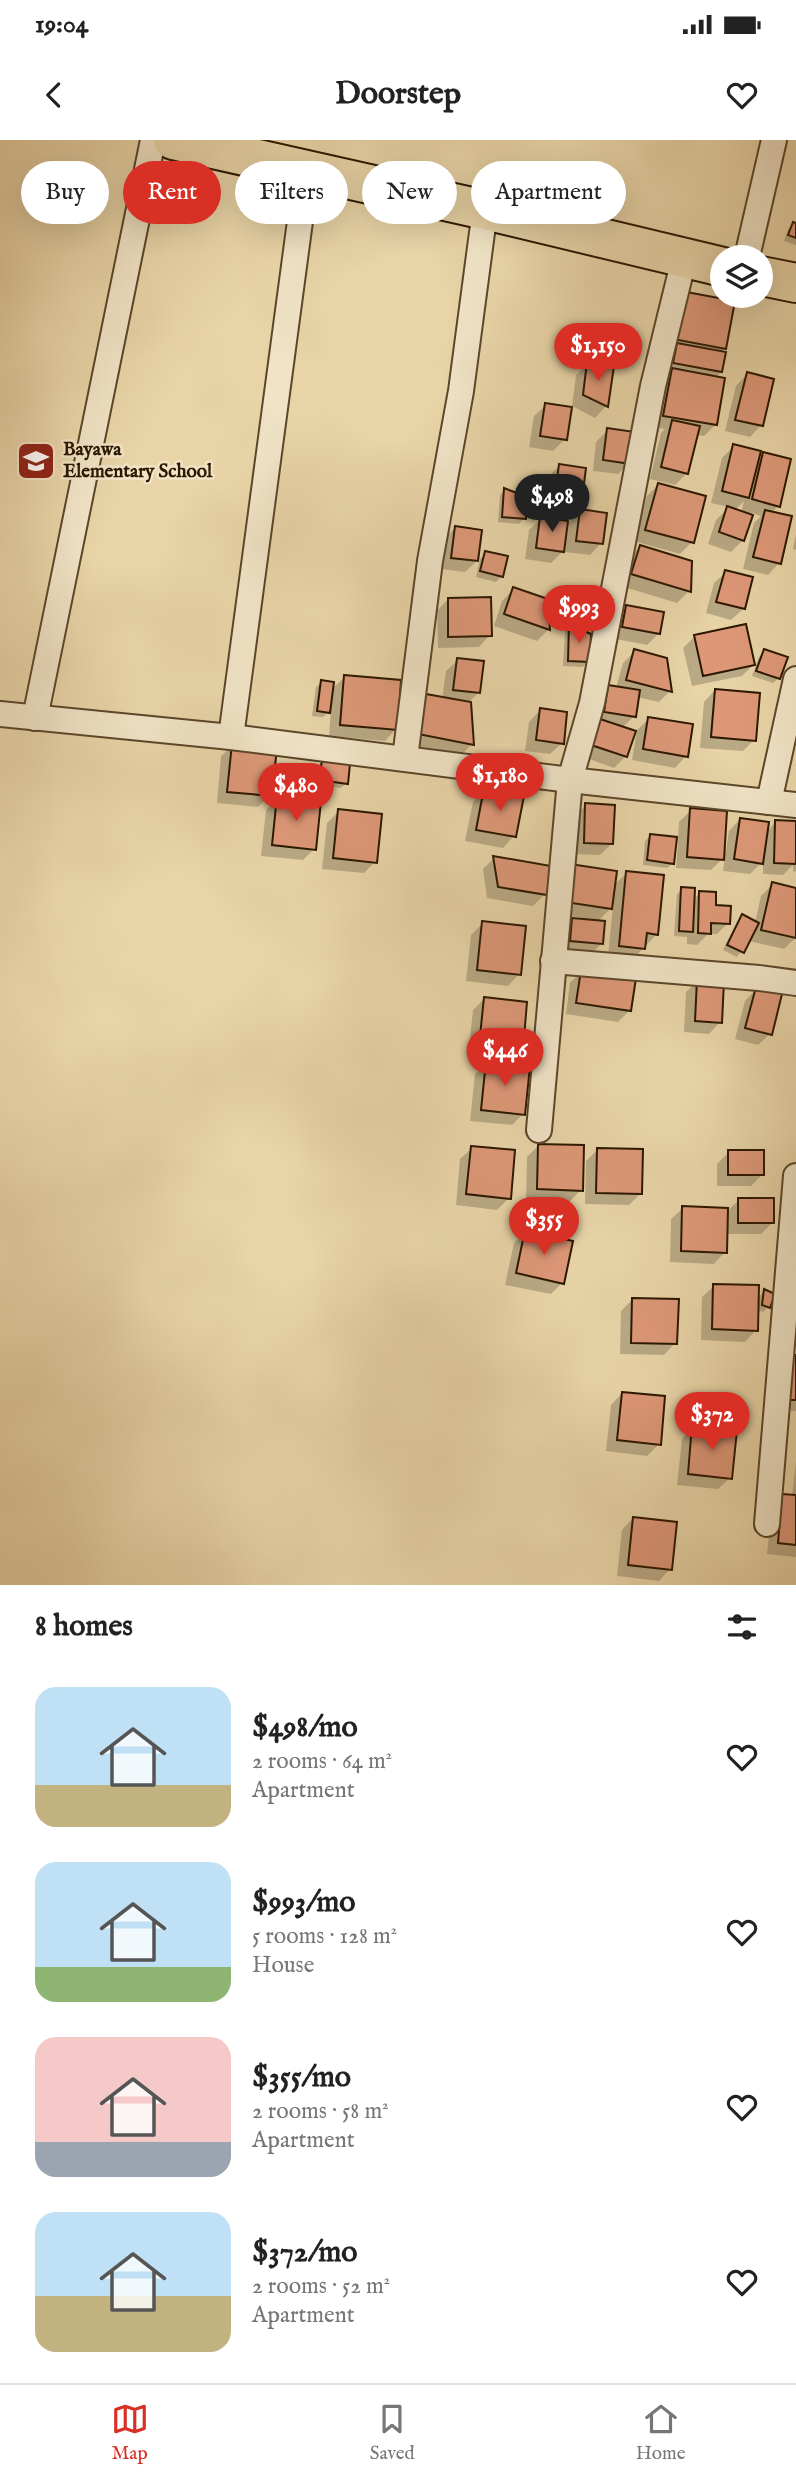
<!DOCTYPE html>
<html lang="en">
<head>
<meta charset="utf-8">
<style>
  :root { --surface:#fff; --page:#f2f2f2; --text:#222; --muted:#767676; --line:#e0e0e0; --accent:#d93025 }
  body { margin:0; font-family:"IM FELL English",serif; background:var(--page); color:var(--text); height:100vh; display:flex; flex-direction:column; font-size:26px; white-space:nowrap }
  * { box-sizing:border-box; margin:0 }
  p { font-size:23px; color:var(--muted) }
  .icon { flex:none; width:38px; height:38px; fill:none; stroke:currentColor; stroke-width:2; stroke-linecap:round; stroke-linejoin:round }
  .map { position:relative; height:1445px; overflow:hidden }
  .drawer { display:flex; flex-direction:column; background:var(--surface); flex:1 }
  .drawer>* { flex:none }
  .banner { position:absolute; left:21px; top:21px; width:754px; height:63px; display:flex; gap:14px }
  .controls { position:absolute; left:710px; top:105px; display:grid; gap:14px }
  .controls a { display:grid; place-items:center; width:63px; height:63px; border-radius:50%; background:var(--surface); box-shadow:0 7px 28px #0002; font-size:35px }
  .price { position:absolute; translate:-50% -60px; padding:0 16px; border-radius:24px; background:var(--accent); color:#fff; font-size:23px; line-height:46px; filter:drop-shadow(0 2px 4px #0008) }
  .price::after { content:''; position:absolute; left:50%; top:42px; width:21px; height:16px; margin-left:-10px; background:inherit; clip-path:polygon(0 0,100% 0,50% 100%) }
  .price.active { background:#222; color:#fff }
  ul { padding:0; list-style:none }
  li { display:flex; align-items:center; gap:21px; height:175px; padding:0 35px }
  li span { display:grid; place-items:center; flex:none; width:196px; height:140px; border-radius:21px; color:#555 }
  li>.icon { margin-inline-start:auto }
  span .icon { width:84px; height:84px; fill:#fffc; stroke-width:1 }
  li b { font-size:30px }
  h2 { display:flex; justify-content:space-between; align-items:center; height:84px; padding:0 35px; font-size:30px }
  .pill { padding:0 24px; border-radius:32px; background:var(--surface); box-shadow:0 7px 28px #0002; font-size:24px; line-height:63px }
  .pill.active { background:var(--accent); color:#fff }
  .status { display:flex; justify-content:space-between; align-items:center; height:49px; padding:0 35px; background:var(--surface); direction:ltr }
  .status svg { height:19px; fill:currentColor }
  header { display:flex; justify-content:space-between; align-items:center; height:91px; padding:0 35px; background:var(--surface); font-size:32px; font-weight:800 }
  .tab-bar { display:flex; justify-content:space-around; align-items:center; height:98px; border-top:2px solid var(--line); background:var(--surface); font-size:19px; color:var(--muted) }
  .tab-bar a { display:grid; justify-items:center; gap:4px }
  .tab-bar .active { color:var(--accent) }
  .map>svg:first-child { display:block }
</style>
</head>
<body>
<div class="status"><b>19:04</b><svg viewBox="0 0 49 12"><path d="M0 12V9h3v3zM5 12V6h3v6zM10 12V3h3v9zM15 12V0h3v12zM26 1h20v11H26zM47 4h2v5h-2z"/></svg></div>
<header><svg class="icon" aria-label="back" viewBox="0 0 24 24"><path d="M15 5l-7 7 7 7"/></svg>Doorstep<svg class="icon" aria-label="heart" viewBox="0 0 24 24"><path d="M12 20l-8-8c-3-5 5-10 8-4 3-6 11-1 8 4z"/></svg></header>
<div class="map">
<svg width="796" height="1445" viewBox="0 0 796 1445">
  <rect width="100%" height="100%" fill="#e8d4a7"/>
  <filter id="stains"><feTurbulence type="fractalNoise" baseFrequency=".00286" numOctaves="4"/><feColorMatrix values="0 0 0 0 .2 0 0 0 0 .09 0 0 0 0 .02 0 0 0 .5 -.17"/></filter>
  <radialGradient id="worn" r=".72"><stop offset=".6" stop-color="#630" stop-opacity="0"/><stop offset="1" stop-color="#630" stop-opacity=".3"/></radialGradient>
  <!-- shadow -->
  <g fill="#0003" fill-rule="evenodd">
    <polygon points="794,84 796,85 796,105 784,101 788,89"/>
    <polygon points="670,165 725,208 720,213 721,232 715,238 715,285 704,296 696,295 687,333 675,345 650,339 661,293 665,289 653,287"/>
    <polygon points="588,224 612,227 606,266 595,278 572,266 576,235"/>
    <polygon points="747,234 761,285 750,297 725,291 736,246"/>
    <polygon points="546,265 565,299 553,311 529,307 534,276"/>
    <polygon points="608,290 629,323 618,334 593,331 596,302"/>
    <path d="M734,306l22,16 8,-8 14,52 -7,7 8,50 -11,12 -25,-6 11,-46 7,-7 -9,-3 -9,27 -12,12 -23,-8 8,-24 13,-13 -18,-4 11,-45zM744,361l-3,12 -7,-2z"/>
    <polygon points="559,326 581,358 569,370 544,366 548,337"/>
    <polygon points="658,345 692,402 680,414 634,401 647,356"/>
    <polygon points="505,350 524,378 519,384 498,382 500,355"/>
    <polygon points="580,371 601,403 590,415 565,412 566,408 551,423 525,419 529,390 541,379 565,386"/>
    <polygon points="455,388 477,421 465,432 440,429 444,399"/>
    <polygon points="796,394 796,410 793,409"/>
    <polygon points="640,407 690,422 689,451 677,463 621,446 628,419"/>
    <polygon points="486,413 502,436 496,442 476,437 480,419"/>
    <polygon points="726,432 751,438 743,469 731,480 706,473 714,443"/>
    <polygon points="514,449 546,460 548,490 537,501 494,486 502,461"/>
    <polygon points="448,459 490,495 479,507 438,508 437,471"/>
    <polygon points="627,467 659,493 647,505 611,498 615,478"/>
    <polygon points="570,486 588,521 583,527 563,526 565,491"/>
    <polygon points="695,496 753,525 742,536 692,546 683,508"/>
    <polygon points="635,511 670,551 659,562 637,557 634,576 622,588 626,616 614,628 581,616 597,558 609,546 616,548 623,523"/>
    <polygon points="764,511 779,538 773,543 752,536 759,517"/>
    <polygon points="458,520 479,552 468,563 472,604 461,615 408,605 415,567 426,556 442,559 446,531"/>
    <polygon points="345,537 396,589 385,601 329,596 331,569 323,577 312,576 316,547 322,542 331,550"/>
    <polygon points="715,550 754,600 743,611 700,608 704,562"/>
    <polygon points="540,570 562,603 550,614 525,611 529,582"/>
    <polygon points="649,579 686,616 675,628 632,620 637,590"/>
    <polygon points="233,605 270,655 258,667 217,663 221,616"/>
    <polygon points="322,622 346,643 341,648 315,645 317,627"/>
    <polygon points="484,650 514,696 503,708 465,701 473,662"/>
    <polygon points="278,658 314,709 303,720 261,716 266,670"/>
    <polygon points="586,665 612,703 600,715 573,714 574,677"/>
    <polygon points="691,670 723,710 726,710 729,691 740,679 766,692 776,682 796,683 796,732 793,731 793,725 783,735 763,734 763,721 750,734 723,731 725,716 711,730 676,728 678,702 675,702 673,723 667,728 643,725 645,701 650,696 678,699 679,682"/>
    <polygon points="339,671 375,722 364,733 322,729 327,683"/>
    <polygon points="494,718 545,754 533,766 487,758 483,729"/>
    <polygon points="627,733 657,794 632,820 608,817 613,766 597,782 602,803 590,815 559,812 561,791 572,780 583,781 583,778 554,774 559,738 613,746"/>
    <polygon points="773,744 796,750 795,798 784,809 748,801 737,817 723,810 737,782 742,777 755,783 761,756"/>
    <polygon points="682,749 693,760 700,753 728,783 717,794 708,794 697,805 687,804 687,797 674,796 677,754"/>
    <polygon points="483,783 519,834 508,846 466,841 471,795"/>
    <polygon points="581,832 629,871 618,882 566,874 570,843"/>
    <polygon points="698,841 720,882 709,894 684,892 686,852"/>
    <polygon points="756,849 770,894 758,905 735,899 745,861"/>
    <polygon points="484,859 521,910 509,921 468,917 473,870"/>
    <polygon points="487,923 523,974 512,985 470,981 475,934"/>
    <polygon points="538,1006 581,1050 569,1062 526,1060 527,1017"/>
    <polygon points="472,1008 509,1058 497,1070 456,1065 460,1019"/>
    <polygon points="598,1009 640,1054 629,1065 585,1064 586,1021"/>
    <polygon points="729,1012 762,1035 751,1046 717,1046 717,1024"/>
    <polygon points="739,1060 773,1082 761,1094 726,1094 725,1112 714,1124 670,1122 671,1079 683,1068 726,1072"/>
    <polygon points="526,1092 562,1143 551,1154 505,1145 514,1103"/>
    <polygon points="714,1146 757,1159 764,1151 768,1167 763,1172 757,1170 756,1190 745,1202 701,1200 702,1157"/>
    <polygon points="633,1159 675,1203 664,1215 620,1214 621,1171"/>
    <polygon points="796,1216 796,1271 778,1271"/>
    <polygon points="622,1253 659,1304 647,1316 606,1311 611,1265"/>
    <polygon points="693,1287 730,1338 718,1349 677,1345 682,1299"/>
    <polygon points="796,1321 796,1417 767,1414 772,1367 783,1356 792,1357"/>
    <polygon points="633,1378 670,1429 659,1441 617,1436 622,1390"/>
  </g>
  <!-- building -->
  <g fill="#dd9878" stroke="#2c1700" stroke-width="2">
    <polygon points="793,82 796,83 796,98 788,95"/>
    <polygon points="681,151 735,161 726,209 673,199"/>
    <polygon points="677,203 726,212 722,232 673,223"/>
    <polygon points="587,222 614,226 608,267 583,255"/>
    <polygon points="672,228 725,238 717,285 663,276"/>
    <polygon points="747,232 774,239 763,286 735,280"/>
    <polygon points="545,263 572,267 567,300 540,296"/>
    <polygon points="672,280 700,286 688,334 661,327"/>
    <polygon points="607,288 635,292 631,324 603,320"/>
    <polygon points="733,304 761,311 749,358 722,351"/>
    <polygon points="763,312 791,319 780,367 752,359"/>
    <polygon points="559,324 586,328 582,359 555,355"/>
    <polygon points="658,343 706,356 694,403 645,390"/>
    <polygon points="504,348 527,357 526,379 502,377"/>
    <polygon points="727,366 753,375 744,401 719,392"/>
    <polygon points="580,369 607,373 603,404 576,401"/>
    <polygon points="765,370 792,376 781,424 753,417"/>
    <polygon points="540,377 568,381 564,412 536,408"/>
    <polygon points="455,386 482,390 478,421 451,418"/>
    <polygon points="640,405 692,421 691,452 631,434"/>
    <polygon points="485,411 508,416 503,437 480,431"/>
    <polygon points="725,430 753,437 745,469 716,462"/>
    <polygon points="513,447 548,459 550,490 504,474"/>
    <polygon points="491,457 492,496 448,497 448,458"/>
    <polygon points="626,465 664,472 660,494 622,487"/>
    <polygon points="569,484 591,494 590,522 568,521"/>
    <polygon points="746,484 755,525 703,536 694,495"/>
    <polygon points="634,509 667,518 672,552 626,540"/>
    <polygon points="764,509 788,517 780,539 756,531"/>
    <polygon points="457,518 484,521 480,553 453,550"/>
    <polygon points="344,535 401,540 398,590 340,585"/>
    <polygon points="321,540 334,542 330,573 317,571"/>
    <polygon points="608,545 640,550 636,577 604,572"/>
    <polygon points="715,549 760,553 756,601 711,597"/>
    <polygon points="426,554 471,562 474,605 418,594"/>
    <polygon points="540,568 567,572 564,604 536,600"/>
    <polygon points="648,577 693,584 688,617 643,609"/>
    <polygon points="600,579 636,591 627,617 591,605"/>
    <polygon points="232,603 277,607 272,656 227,652"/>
    <polygon points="322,620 350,624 348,644 319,640"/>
    <polygon points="484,648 524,656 516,697 476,690"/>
    <polygon points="277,656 321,661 316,710 272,705"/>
    <polygon points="585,663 615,665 613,704 584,703"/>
    <polygon points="690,668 727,671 724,720 687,717"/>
    <polygon points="338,669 382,674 377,723 333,718"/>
    <polygon points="740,678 769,682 763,724 734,719"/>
    <polygon points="775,680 796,681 796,724 774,723"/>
    <polygon points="650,694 677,697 674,724 647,720"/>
    <polygon points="493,716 551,726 547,755 498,747"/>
    <polygon points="570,724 617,731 612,769 565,762"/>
    <polygon points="626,731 664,735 658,795 647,793 645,809 619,806"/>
    <polygon points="772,742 796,748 796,798 761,790"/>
    <polygon points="681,747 695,748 693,792 679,791"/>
    <polygon points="699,751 716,752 716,765 731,766 730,784 711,783 711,794 698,793"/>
    <polygon points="742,774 759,783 744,813 727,805"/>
    <polygon points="572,778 605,781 603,804 570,801"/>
    <polygon points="482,781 526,786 521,835 477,830"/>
    <polygon points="581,830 636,838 631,871 576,863"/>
    <polygon points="697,839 724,841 722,883 695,881"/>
    <polygon points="756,847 782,854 772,895 745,888"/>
    <polygon points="484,857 527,862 523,910 479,906"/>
    <polygon points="486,921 530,926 525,975 481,970"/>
    <polygon points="538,1004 584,1005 583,1051 537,1049"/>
    <polygon points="471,1006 515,1010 511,1059 466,1054"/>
    <polygon points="597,1008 643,1009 642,1054 596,1053"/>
    <rect x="728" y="1010" width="36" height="25"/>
    <rect x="738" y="1058" width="36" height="25"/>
    <polygon points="682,1066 728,1068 727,1113 681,1111"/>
    <polygon points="525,1090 573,1101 564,1144 516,1133"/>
    <polygon points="713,1144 759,1145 758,1191 712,1189"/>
    <polygon points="764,1149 775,1154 770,1168 762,1165"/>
    <polygon points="632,1158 679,1159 677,1204 631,1203"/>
    <polygon points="790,1214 796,1215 796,1260 789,1260"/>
    <polygon points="622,1252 665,1256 661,1305 617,1300"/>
    <polygon points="692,1285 737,1290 732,1339 688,1334"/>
    <polygon points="782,1354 796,1355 796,1405 778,1403"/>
    <polygon points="633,1377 677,1382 672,1430 628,1425"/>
  </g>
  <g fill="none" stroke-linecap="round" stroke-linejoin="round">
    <defs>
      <g id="street">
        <polyline points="747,117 774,0"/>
        <polyline points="0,574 231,597 570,640 796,665"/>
        <polyline points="35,578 153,0"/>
        <polyline points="231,597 307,29"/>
        <polyline points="405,618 430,421 461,251 485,70"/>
        <polyline points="769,662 796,539"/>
        <polyline points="553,821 759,838 796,843"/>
        <polyline points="539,990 570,640 592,563 653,246 684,119"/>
        <polyline points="767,1384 796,1036"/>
      </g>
      <g id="highway">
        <polyline points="173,0 485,70 723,127"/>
        <polyline points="761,136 796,143"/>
      </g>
    </defs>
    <!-- street casing -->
    <use href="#street" stroke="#5b462a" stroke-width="28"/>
    <!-- highway casing -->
    <use href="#highway" stroke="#2c1700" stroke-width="42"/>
    <!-- street -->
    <use href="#street" stroke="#f0e3c6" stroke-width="24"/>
    <!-- highway -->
    <use href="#highway" stroke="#e8d4a7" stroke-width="38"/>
  </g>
  <!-- icons -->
  <defs>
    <symbol id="school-square" viewBox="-11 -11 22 22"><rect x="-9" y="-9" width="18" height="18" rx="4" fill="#8f2418" stroke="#f0e3c6"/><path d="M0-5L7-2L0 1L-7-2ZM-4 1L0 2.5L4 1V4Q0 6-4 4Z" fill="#fff"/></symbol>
  </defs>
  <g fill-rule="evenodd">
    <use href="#school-square" x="14" y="299" width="44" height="44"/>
  </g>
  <g text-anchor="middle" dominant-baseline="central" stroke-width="5" stroke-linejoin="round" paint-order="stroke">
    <!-- poi labels -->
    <g font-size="19" font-weight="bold" fill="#2c1700" stroke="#f0e3c6" text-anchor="start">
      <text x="63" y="310">Bayawa<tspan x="63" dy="22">Elementary School</tspan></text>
    </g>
  </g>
  <rect width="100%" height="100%" filter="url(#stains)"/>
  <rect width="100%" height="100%" fill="url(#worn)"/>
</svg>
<div class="controls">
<a><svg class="icon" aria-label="layers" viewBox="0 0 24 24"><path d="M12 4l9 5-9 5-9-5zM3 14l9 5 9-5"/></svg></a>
</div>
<b class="price" style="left:598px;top:243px">$1,150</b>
<b class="price active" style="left:552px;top:394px">$498</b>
<b class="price" style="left:579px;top:505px">$993</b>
<b class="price" style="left:500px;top:673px">$1,180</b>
<b class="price" style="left:296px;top:683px">$480</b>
<b class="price" style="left:505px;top:948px">$446</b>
<b class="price" style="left:544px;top:1117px">$355</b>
<b class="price" style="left:712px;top:1312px">$372</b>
<div class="banner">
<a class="pill">Buy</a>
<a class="pill active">Rent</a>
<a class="pill">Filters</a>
<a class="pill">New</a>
<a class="pill">Apartment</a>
</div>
</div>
<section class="drawer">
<h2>8 homes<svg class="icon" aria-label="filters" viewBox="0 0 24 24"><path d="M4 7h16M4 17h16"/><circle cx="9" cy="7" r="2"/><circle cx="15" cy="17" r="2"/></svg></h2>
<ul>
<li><span style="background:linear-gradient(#bfe0f5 70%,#c2b280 0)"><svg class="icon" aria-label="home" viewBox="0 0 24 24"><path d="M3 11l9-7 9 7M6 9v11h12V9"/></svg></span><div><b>$498/mo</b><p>2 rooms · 64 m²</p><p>Apartment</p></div><svg class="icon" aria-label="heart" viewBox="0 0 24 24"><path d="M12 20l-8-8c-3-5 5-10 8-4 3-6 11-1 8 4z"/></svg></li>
<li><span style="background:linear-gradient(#bfe0f5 75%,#8fb573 0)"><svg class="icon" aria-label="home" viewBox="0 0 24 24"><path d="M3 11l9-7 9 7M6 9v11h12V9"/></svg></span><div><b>$993/mo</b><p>5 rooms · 128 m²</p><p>House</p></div><svg class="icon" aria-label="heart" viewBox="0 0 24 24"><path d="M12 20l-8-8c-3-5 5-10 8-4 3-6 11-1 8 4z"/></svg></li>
<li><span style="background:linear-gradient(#f6c9c9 75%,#9aa5b1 0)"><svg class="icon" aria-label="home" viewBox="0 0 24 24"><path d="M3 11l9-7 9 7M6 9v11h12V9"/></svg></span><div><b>$355/mo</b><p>2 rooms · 58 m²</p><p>Apartment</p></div><svg class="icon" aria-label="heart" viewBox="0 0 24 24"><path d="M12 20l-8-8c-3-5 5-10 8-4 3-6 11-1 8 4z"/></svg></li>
<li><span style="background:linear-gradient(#bfe0f5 60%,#c2b280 0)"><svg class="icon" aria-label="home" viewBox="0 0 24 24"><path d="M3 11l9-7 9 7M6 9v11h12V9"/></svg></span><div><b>$372/mo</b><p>2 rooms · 52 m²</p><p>Apartment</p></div><svg class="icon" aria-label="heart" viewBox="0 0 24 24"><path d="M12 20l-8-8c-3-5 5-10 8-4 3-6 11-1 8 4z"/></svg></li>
</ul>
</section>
<nav class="tab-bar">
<a class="active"><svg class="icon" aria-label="map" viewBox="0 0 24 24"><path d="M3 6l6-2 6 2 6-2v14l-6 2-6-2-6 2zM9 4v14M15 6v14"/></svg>Map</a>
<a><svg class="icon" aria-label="saved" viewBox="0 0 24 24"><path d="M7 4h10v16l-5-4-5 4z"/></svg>Saved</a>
<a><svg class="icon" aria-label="home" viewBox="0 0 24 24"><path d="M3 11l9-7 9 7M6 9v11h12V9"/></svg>Home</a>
</nav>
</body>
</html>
